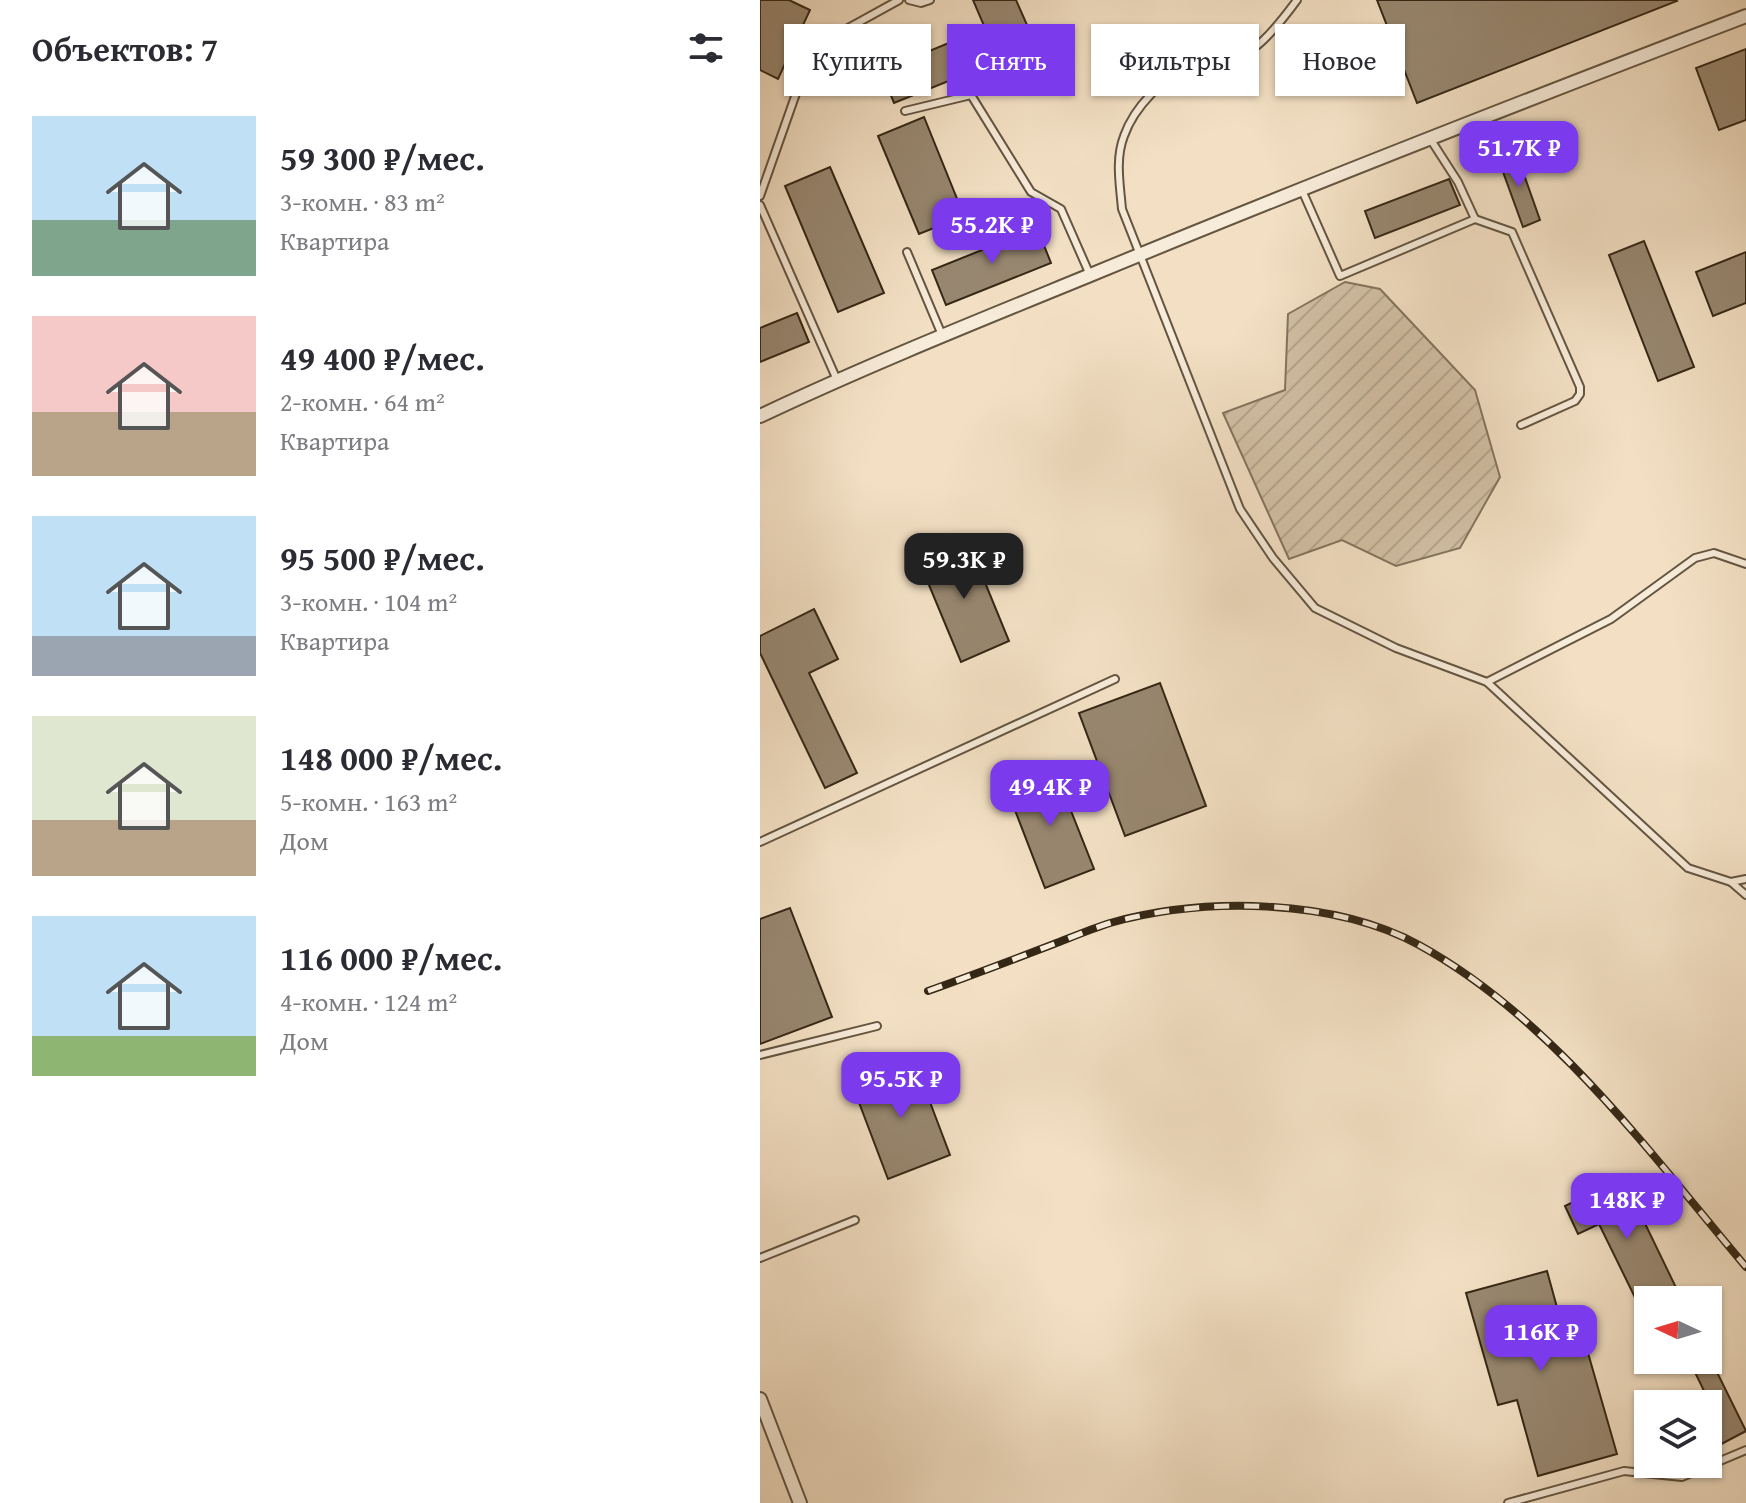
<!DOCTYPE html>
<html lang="ru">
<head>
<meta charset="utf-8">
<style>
  :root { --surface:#fff; --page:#f2f2f3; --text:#2b2b33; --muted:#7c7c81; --accent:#7c3aed }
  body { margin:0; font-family:"Gentium Book Plus",serif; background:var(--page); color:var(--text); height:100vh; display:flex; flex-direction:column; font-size:30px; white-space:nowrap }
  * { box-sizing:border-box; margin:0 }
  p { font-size:26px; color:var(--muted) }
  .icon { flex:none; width:44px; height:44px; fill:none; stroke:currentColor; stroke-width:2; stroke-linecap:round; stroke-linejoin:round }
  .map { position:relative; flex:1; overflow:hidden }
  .sheet { display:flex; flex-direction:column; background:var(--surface); width:760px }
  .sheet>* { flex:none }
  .hud { position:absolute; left:24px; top:24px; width:760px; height:72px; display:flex; gap:16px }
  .needle { width:52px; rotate:274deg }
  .buttons { position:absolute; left:874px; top:1286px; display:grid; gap:16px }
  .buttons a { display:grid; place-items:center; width:88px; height:88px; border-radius:0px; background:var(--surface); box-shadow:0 2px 6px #0004; font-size:40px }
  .price { position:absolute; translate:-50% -68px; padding:0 18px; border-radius:16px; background:var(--accent); color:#fff; font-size:26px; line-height:52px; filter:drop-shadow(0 2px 4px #0008) }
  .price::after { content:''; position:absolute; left:50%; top:48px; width:24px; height:18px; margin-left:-12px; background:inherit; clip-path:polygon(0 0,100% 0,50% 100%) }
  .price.on { background:#222; color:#fff }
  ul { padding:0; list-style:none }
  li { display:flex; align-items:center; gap:24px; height:200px; padding:0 32px }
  li span { display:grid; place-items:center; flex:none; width:224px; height:160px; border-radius:0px; color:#555 }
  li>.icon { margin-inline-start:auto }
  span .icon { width:96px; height:96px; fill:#fffc; stroke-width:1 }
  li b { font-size:34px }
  h2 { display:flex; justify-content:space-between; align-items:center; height:96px; padding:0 32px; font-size:34px }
  .tag { padding:0 28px; border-radius:0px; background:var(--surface); box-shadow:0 2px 6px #0004; font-size:28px; line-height:72px }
  .tag.on { background:var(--accent); color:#fff }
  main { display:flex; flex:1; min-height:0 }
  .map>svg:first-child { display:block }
</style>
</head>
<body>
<main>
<section class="sheet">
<h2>Объектов: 7<svg class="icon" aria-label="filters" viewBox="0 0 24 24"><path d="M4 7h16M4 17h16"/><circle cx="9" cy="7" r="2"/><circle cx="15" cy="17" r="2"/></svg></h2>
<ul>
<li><span style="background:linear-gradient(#bfe0f5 65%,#7fa58c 0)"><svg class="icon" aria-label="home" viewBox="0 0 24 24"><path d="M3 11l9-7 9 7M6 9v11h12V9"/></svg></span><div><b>59 300 ₽/мес.</b><p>3-комн. · 83 m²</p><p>Квартира</p></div></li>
<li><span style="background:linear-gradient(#f6c9c9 60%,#b9a48a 0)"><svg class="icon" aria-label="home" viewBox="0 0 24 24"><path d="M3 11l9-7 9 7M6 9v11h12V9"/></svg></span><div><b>49 400 ₽/мес.</b><p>2-комн. · 64 m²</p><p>Квартира</p></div></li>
<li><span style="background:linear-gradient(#bfe0f5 75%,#9aa5b1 0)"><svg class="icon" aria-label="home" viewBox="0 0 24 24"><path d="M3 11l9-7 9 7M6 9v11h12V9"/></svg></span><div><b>95 500 ₽/мес.</b><p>3-комн. · 104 m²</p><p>Квартира</p></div></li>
<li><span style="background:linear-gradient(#dfe7d0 65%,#b9a48a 0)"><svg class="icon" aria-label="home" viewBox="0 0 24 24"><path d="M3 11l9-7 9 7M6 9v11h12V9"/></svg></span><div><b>148 000 ₽/мес.</b><p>5-комн. · 163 m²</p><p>Дом</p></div></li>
<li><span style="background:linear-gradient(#bfe0f5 75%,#8fb573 0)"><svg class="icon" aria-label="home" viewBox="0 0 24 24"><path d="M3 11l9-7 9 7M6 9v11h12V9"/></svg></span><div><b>116 000 ₽/мес.</b><p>4-комн. · 124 m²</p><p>Дом</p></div></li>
</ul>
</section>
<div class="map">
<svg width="986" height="1503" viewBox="0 0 986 1503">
  <defs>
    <pattern id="garden-furrows" width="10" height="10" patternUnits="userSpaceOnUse" patternTransform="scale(2)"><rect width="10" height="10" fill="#d3c1a6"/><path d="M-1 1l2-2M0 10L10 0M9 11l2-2" fill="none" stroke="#b6a68e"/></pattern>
  </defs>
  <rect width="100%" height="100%" fill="#f3e0c4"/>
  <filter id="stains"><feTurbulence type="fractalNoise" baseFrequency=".0025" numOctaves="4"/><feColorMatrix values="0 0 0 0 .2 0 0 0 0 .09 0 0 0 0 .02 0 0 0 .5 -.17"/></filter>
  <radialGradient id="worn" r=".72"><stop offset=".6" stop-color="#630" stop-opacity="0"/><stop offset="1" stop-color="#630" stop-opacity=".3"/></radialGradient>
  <!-- garden -->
  <polygon fill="url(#garden-furrows)" stroke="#84745e" stroke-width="2" points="585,282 620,289 715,390 740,477 700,548 636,566 582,540 529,559 463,413 525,390 528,314"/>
  <!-- building -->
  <g fill="#988770" stroke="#352715" stroke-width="2">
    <polygon points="0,0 29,0 50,10 18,79 0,70"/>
    <polygon points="213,0 256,0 271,34 232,52 236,62 134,103 121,71 225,28"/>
    <polygon points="617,0 916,0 917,1 657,103"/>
    <polygon points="986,49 986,120 959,130 936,68"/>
    <polygon points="164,117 204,216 159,234 118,136"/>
    <polygon points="756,152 780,220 763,227 738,158"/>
    <polygon points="70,167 124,293 78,312 25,186"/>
    <polygon points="689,179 700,205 615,238 605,211"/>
    <polygon points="277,228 291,263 186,305 172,270"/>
    <polygon points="884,241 934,367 898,381 849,255"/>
    <polygon points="986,252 986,303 953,316 936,272"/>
    <polygon points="37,313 49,342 0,362 0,328"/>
    <polygon points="208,541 249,641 201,662 159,561"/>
    <polygon points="54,609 78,659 49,673 97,773 65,788 0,653 0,636"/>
    <polygon points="400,683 446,806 365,836 319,713"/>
    <polygon points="294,768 334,869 285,888 246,787"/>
    <polygon points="30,908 72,1017 0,1044 0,919"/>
    <polygon points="154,1060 190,1155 128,1179 92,1084"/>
    <polygon points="863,1178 922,1300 888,1300 888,1324 839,1224 818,1234 805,1206"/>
    <polygon points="787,1271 809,1351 826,1346 857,1454 778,1476 757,1400 738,1405 706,1293"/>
    <polygon points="929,1360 951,1360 986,1431 948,1451 948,1399"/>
  </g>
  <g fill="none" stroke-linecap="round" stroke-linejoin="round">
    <defs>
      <g id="lane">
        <polyline points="149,0 161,3 170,0"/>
        <path d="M537,0c-11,15 -30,40 -46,50 -17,10 -42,7 -60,15 -27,12 -57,42 -67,71 -9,23 -4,49 -2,73l118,300 33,49 42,50 81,40 91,34 201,186 43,14 15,13"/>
        <polyline points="145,111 211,95 271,192 301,209 330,275"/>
        <polyline points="541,188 580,276 715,219 698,182 669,137"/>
        <polyline points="0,196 52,48 139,0"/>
        <polyline points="0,205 77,380"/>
        <polyline points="715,219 752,232 820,387 820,394 815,401 761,425"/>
        <polyline points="147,252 182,335"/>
        <polyline points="727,682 851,619 935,558 954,553 986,564"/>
        <polyline points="0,842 355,679"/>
        <polyline points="971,882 986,879"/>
        <polyline points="0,1055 117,1026"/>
        <polyline points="0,1258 95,1220"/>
        <polyline points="748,1503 864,1471 922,1477 986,1450"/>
      </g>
      <g id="street">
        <path d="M0,416c108,-51 218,-95 328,-140 218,-90 438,-176 658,-260"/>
        <polyline points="0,1399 40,1503"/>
      </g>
    </defs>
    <!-- lane casing -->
    <use href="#lane" stroke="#645541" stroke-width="10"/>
    <!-- street casing -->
    <use href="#street" stroke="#645541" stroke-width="16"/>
    <!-- lane -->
    <use href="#lane" stroke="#f7ebd9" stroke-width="6"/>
    <!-- street -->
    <use href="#street" stroke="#f7ebd9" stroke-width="12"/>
    <defs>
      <path id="rail" d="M168,991c42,-15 84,-31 126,-47 18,-7 37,-15 56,-21 93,-26 223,-25 309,22 133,73 231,208 327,322"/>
    </defs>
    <!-- rail casing -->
    <use href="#rail" stroke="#352715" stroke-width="8"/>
    <!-- rail -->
    <use href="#rail" stroke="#f7ebd9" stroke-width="5" stroke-dasharray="15" stroke-linecap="butt"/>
  </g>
  <rect width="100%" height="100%" filter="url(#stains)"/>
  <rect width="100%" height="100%" fill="url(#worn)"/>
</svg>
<div class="buttons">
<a><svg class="needle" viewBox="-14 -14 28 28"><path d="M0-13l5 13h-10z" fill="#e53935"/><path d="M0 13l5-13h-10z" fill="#7c7c81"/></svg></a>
<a><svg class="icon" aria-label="layers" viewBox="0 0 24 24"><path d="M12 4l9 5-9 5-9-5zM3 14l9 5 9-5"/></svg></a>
</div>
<b class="price" style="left:759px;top:189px">51.7K ₽</b>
<b class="price" style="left:232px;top:266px">55.2K ₽</b>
<b class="price on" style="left:204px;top:601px">59.3K ₽</b>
<b class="price" style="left:290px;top:828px">49.4K ₽</b>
<b class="price" style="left:141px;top:1120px">95.5K ₽</b>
<b class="price" style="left:867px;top:1241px">148K ₽</b>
<b class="price" style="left:781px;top:1373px">116K ₽</b>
<div class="hud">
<a class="tag">Купить</a>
<a class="tag on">Снять</a>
<a class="tag">Фильтры</a>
<a class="tag">Новое</a>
</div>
</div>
</main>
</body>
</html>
